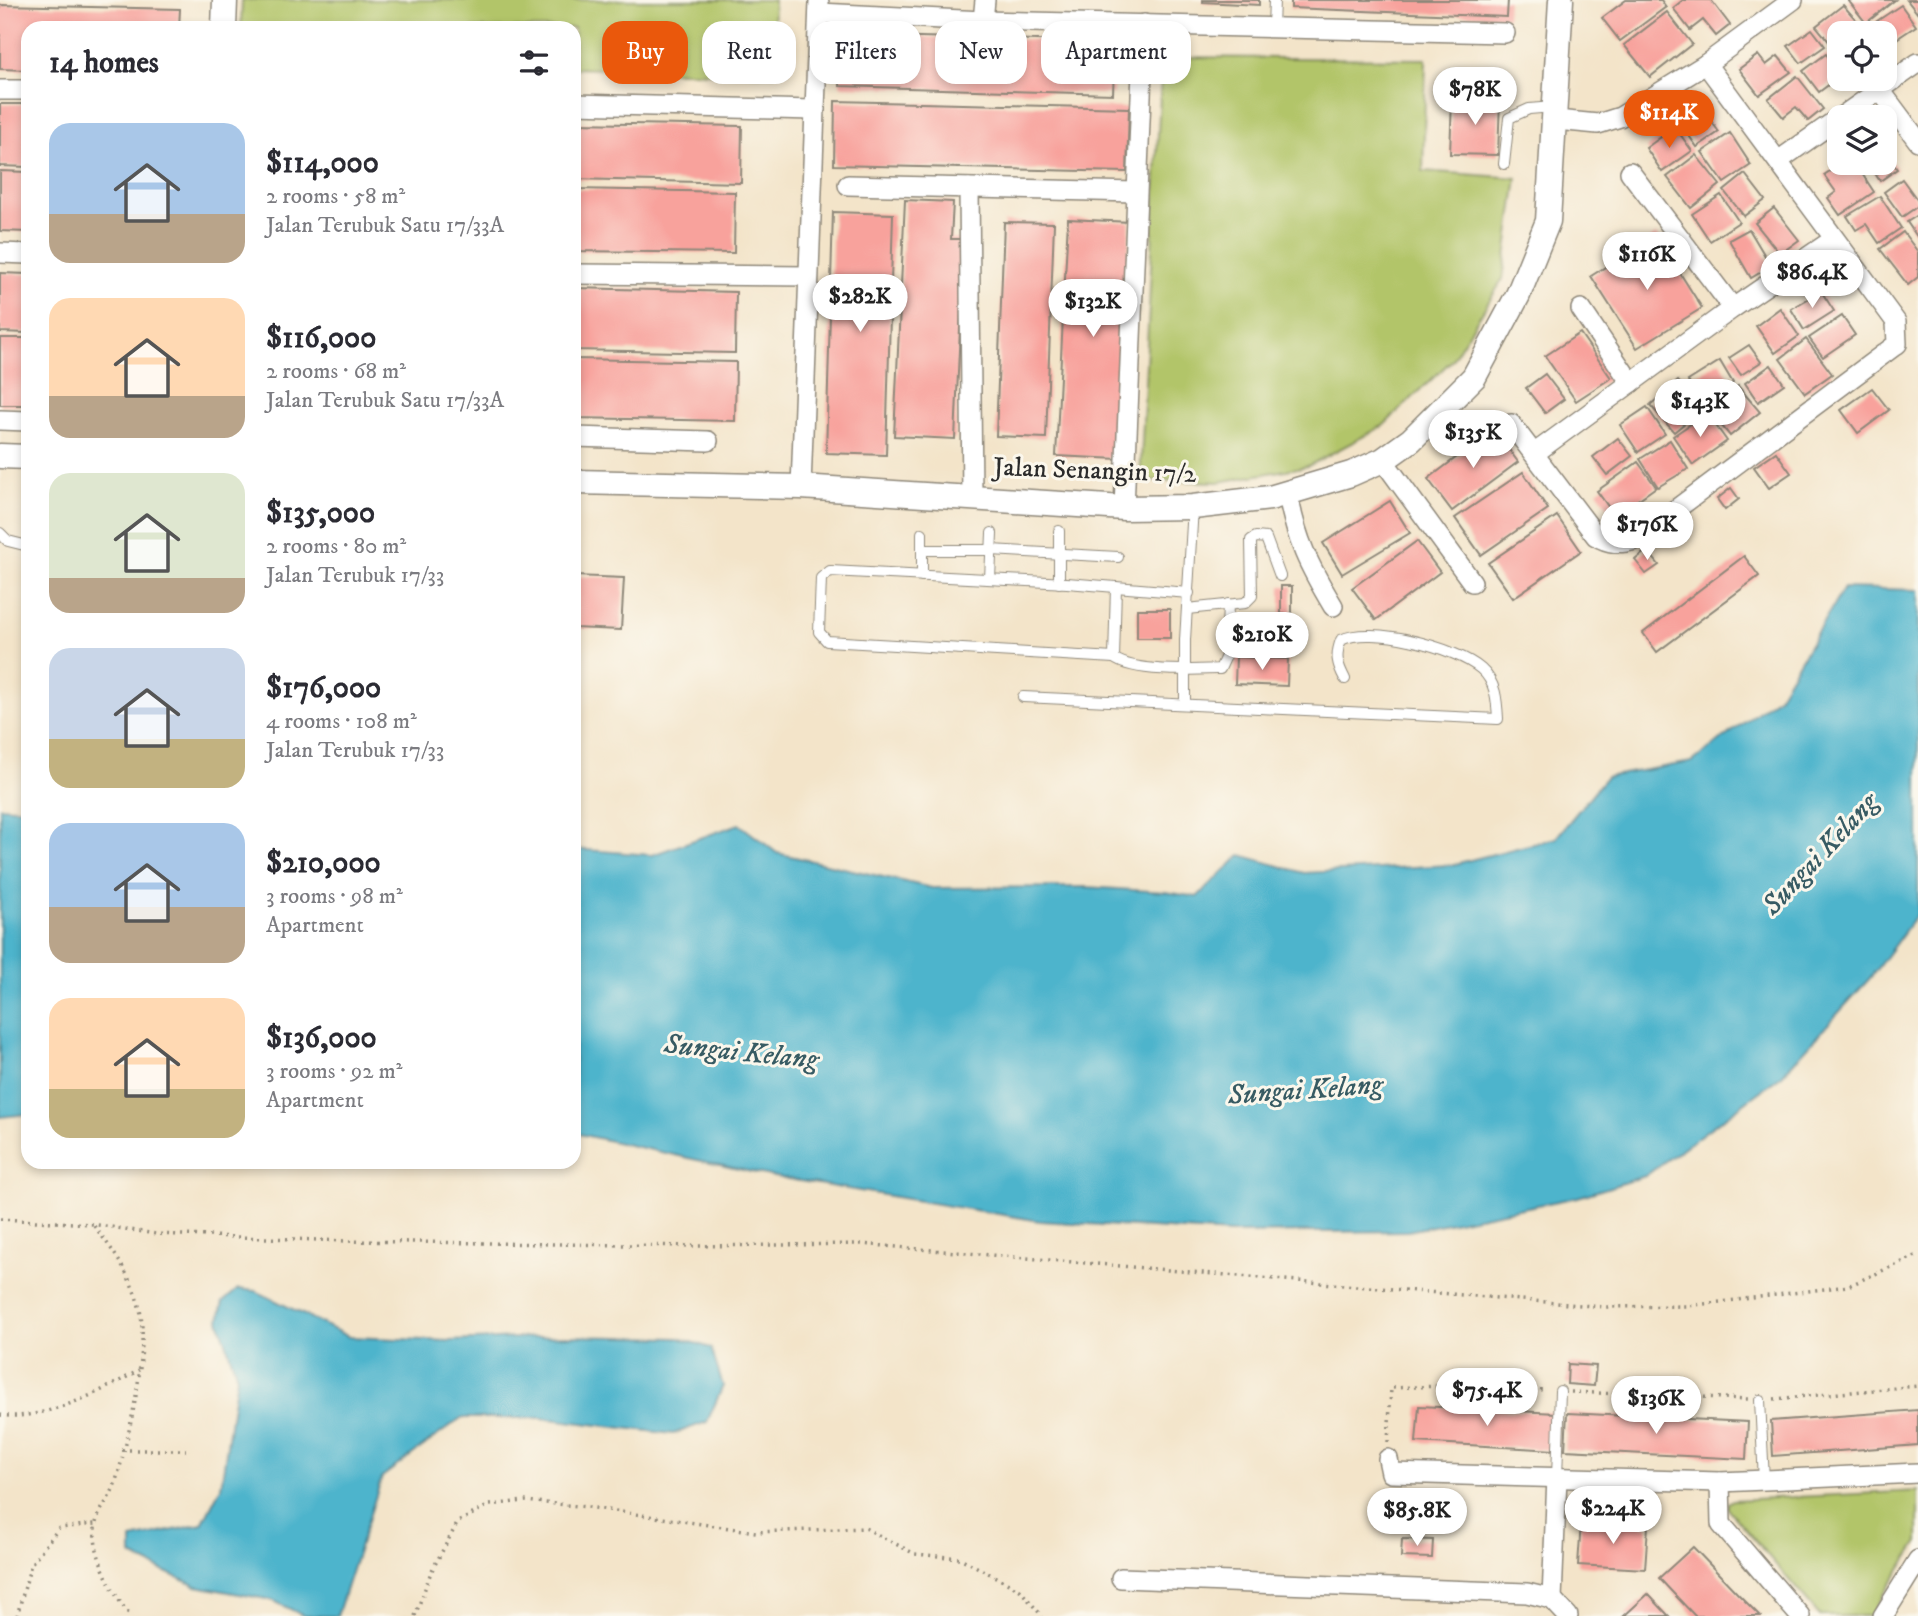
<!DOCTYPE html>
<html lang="en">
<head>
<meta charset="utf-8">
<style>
  :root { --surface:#fff; --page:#f2f2f3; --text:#2b2b33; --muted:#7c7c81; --accent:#ea580c }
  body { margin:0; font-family:"IM FELL DW Pica",serif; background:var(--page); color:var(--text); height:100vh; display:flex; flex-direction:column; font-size:26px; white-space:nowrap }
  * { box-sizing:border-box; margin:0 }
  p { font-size:23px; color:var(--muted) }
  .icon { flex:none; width:38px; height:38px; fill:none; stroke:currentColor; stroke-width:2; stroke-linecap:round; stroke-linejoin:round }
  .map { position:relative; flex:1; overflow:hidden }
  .side { position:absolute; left:21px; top:21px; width:560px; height:1148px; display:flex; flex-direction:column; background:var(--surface); border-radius:21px; box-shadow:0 4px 10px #0003 }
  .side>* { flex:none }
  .guide { position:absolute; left:602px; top:21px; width:665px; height:63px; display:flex; gap:14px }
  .tools { position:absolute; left:1827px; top:21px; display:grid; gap:14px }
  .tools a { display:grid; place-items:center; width:70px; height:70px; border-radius:14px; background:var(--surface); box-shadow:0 4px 10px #0003; font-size:35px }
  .price { position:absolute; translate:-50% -60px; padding:0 16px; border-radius:24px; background:#fff; color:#222; font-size:23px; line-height:46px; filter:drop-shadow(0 2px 4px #0008) }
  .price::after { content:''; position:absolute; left:50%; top:42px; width:21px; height:16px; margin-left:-10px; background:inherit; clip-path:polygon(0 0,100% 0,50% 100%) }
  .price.active { background:var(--accent); color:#fff }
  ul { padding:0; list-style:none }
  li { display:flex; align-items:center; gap:21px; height:175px; padding:0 28px }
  li span { display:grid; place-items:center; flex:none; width:196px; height:140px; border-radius:21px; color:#555 }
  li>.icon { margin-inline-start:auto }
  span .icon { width:84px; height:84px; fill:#fffc; stroke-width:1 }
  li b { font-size:30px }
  h2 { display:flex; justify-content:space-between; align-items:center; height:84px; padding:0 28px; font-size:30px }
  .chip { padding:0 24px; border-radius:21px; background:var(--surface); box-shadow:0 4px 10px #0003; font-size:24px; line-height:63px }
  .chip.active { background:var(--accent); color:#fff }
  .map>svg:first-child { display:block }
</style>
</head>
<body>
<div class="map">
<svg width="1918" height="1616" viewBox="0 0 1918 1616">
  <rect width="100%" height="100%" fill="#fbf7ec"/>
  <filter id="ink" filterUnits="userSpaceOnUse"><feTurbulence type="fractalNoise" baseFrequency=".0143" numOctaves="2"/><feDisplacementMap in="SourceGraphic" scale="14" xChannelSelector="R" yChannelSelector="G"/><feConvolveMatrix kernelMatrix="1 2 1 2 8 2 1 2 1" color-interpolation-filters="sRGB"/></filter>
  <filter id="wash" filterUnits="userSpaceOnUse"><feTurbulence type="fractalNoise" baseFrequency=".00686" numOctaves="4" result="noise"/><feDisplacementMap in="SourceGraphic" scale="28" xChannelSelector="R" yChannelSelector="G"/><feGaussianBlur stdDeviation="1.57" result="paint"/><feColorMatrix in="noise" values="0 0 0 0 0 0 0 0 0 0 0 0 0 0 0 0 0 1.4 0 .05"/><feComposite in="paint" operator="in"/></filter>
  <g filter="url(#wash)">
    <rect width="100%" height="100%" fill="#f3e4c9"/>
    <!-- green -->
    <g fill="#b2c569" stroke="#6e784a" stroke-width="2">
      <polygon points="242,0 774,0 772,75 574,68 574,28 241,28"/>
      <polygon points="1162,57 1426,59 1423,171 1517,178 1503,279 1452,360 1383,426 1308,466 1219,482 1140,480"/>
      <polygon points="1918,1491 1918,1542 1870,1616 1820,1616 1728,1509 1728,1503 1733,1500"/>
    </g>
    <!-- water -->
    <g fill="#4db4cc" stroke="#3c707c" stroke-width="2">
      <polygon points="1844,588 1918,590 1918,913 1870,978 1782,1075 1645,1176 1578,1197 1408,1231 1231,1233 1040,1221 770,1176 574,1133 574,849 652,855 739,824 777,853 932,888 1085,887 1166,892 1197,897 1241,855 1304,873 1451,865 1556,838 1606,777 1692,762 1778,697"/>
      <polygon points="0,807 28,809 28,1114 0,1117"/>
      <polygon points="238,1289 256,1291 349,1337 450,1341 562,1336 679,1338 711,1348 723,1386 707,1422 673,1434 541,1418 461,1418 382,1477 337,1616 304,1616 272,1600 196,1586 132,1556 132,1539 202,1524 221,1487 237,1377 219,1320 223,1302"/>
    </g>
    <g id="blocks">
      <!-- building -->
      <g fill="#f8a29c">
        <polygon points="1203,0 1259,0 1259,5 1203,2"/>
        <polygon points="1291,0 1508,0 1507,17 1291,8"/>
        <polygon points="1626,0 1661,0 1666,7 1620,41 1602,18"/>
        <polygon points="1683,0 1711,0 1730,25 1716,36 1703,20 1690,30 1673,8"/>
        <polygon points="1848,0 1895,0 1866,23"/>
        <polygon points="1907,0 1918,0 1918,14"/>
        <polygon points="0,5 180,9 179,28 28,28 28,70 0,69"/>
        <polygon points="1843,5 1858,22 1844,33 1839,33 1839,37 1831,44 1816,26"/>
        <polygon points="1901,5 1916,26 1886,46 1885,33 1877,33 1871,25"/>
        <polygon points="1667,12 1692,44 1650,77 1624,45"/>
        <polygon points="1812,29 1825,46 1801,63 1788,46"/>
        <polygon points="842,35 1115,42 1113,94 840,86"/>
        <polygon points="1826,54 1839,71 1839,77 1819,92 1803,71"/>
        <polygon points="1758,55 1766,65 1778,56 1791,72 1759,95 1739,69"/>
        <polygon points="1797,76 1823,109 1808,121 1796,107 1783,117 1768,99"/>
        <polygon points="1452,99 1500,100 1498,155 1450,154"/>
        <polygon points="835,101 1129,108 1127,172 834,165"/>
        <polygon points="0,104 28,104 28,167 0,166"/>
        <polygon points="1702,108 1719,132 1697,147 1680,123"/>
        <polygon points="574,123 742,126 741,183 574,179"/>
        <polygon points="1675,127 1692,151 1662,172 1646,148"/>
        <polygon points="1730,133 1751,165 1724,183 1702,152"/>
        <polygon points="1885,136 1894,150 1887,155 1897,169 1880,181 1868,163 1885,163"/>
        <polygon points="1696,155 1720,185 1691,208 1667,177"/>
        <polygon points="1842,163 1855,163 1874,192 1840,215 1828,198 1836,192 1824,175"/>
        <polygon points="0,171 28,172 28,232 0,231"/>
        <polygon points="1745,174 1765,200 1744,216 1724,191"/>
        <polygon points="1902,179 1918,201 1918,206 1902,217 1884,192"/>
        <polygon points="574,189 735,192 734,253 574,251"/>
        <polygon points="1721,195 1739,222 1710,241 1692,214"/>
        <polygon points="1880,196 1901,228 1879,243 1866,224 1856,230 1847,216"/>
        <polygon points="905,200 953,202 951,239 964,239 955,439 894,436"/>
        <polygon points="1774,208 1799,240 1780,254 1755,223"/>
        <polygon points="833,212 893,214 886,455 826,453"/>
        <polygon points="1918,215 1918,238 1907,222"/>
        <polygon points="1068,219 1130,222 1119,459 1056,456"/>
        <polygon points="1004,222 1054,223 1046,438 996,436"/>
        <polygon points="1749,229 1771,266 1751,278 1729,240"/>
        <polygon points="1903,232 1918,252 1918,277 1908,285 1880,249"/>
        <polygon points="1656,235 1702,308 1637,348 1591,276"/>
        <polygon points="0,273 28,274 28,333 0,332"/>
        <polygon points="574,288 736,292 735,353 574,350"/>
        <polygon points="1821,291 1834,311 1804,330 1791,309"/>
        <polygon points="1780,308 1799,336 1775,353 1756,326"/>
        <polygon points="1842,316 1855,335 1823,357 1809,338"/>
        <polygon points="1580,333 1611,378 1576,401 1545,356"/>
        <rect x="0" y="338" width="28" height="67"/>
        <polygon points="1806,339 1832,374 1805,393 1780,359"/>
        <polygon points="1749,345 1761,362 1741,375 1729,358"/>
        <polygon points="574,359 736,362 735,421 574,418"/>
        <polygon points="1720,361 1733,383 1702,403 1688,381"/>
        <polygon points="1771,365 1784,384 1758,402 1745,383"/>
        <polygon points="1545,374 1564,399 1545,413 1526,388"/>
        <polygon points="1678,381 1702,409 1674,432 1650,405"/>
        <polygon points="1738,386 1760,412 1730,436 1709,410"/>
        <polygon points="1872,388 1889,410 1858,433 1841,410"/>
        <polygon points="1647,407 1665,434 1638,452 1620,425"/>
        <polygon points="1707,413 1727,441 1693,465 1673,436"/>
        <polygon points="1494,429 1518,462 1452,511 1428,479"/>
        <polygon points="1618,438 1632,456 1607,475 1593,457"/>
        <polygon points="1670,440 1688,469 1658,487 1640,459"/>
        <polygon points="1776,452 1791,473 1769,488 1754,467"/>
        <polygon points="1638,462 1656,487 1615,516 1597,491"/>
        <polygon points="1523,472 1548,509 1481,555 1455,518"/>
        <polygon points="1731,488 1739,499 1725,510 1717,499"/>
        <polygon points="1390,501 1410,533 1342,574 1323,543"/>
        <polygon points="1557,516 1581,551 1513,598 1488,563"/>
        <polygon points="1417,541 1440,572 1376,620 1352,588"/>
        <polygon points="1647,550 1659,565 1646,574 1635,560"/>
        <polygon points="1744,556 1759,576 1657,652 1643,633"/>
        <polygon points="574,576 624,578 621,630 574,628"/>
        <rect x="1281" y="586" width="11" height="28"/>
        <rect x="1137" y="609" width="33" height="29"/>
        <polygon points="1278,620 1282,645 1238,651 1235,626"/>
        <polygon points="1236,657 1288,659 1287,686 1235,684"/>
        <polygon points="1568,1364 1596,1366 1594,1386 1567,1384"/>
        <polygon points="1419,1406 1557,1413 1555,1450 1416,1442"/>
        <polygon points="1918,1410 1918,1445 1773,1456 1771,1421"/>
        <polygon points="1567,1413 1748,1422 1746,1459 1565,1450"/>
        <polygon points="1581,1522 1648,1526 1645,1569 1578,1565"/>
        <polygon points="1402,1539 1433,1540 1432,1558 1401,1557"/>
        <polygon points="1693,1547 1738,1594 1760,1616 1695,1616 1674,1594 1659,1578"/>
        <polygon points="1648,1594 1669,1616 1624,1616"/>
      </g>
    </g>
  </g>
  <g filter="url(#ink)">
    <use href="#blocks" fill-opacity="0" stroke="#8f887a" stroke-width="2"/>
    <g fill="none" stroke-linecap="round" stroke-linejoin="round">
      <defs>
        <g id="service">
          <polyline points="1273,27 1274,0"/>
          <polyline points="1504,164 1509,118 1529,109 1553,107"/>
          <polyline points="1059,531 1059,583"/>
          <polyline points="0,533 8,541 28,546"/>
          <polyline points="922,550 991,550 1118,557"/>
          <polyline points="922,576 922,533"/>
          <polyline points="990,579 992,533"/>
          <path d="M1116,587l-2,71c20,15 80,12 106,11l6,-13 2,-52"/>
          <polyline points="1187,609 1245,603 1252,596 1251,540 1256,537 1266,538 1280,576"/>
          <polyline points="1114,658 827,641 819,632 821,578 830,571 1067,583 1189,593"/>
          <path d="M1023,697l475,22c-1,-19 -2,-37 -17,-50 -25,-22 -111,-44 -140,-29 -6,16 -4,24 4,39"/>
          <polyline points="1185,703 1185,640 1193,507"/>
          <polyline points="1760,1400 1764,1481"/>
          <polyline points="1557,1477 1560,1391"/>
        </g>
        <g id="minor">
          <polyline points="819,13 983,21 1505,33"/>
          <polyline points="983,21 985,0"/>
          <polyline points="0,90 28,90"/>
          <polyline points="1880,90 1918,141"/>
          <polyline points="574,104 813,110"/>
          <polyline points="1841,117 1918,63"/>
          <polyline points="1556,120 1598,124 1620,117 1706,64 1793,0"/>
          <polyline points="1778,161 1839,118"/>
          <polyline points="1630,172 1733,308"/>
          <polyline points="848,185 1136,192"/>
          <polyline points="969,188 972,496"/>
          <polyline points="0,253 28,254"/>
          <polyline points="574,274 808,276"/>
          <polyline points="1581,309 1631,383"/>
          <polyline points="0,420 28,421"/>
          <path d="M1511,424l85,112c13,8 24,8 39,4l262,-196 -1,-22 -190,-258"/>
          <polyline points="574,437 708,441"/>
          <polyline points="1535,453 1733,308 1834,239"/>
          <polyline points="1383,460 1472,582"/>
          <polyline points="801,487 819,2"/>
          <path d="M1288,494c8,46 21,72 45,112"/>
          <polyline points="1124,508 1144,24"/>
          <polyline points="1388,1459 1391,1473 1720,1482 1918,1473"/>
          <polyline points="1720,1482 1721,1524 1800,1616"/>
          <polyline points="1121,1578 1527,1593 1552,1599 1568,1616"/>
          <polyline points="1552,1599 1557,1477"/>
          <polyline points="1883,1616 1918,1560"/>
        </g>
        <g id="tertiary">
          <polyline points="224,28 225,0"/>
          <polyline points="0,456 28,457"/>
          <polyline points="574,482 801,487 1124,508 1193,507 1270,498 1351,474 1383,460 1411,440 1474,377 1518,295 1548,221 1561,0"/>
        </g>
      </defs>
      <!-- service casing -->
      <use href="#service" stroke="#8f887a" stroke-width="12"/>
      <!-- minor casing -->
      <use href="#minor" stroke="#8f887a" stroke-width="22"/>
      <!-- tertiary casing -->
      <use href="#tertiary" stroke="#8f887a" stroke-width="27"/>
      <!-- path -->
      <g stroke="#8f887a" stroke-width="3.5" stroke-dasharray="2 5" stroke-linecap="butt">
        <polyline points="0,1219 92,1224 156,1234 346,1241 694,1246 861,1244 1604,1307 1688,1306 1848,1286 1918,1255"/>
        <path d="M94,1226c20,25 38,51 46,84 9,42 -12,132 -25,174 -4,14 -16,25 -19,39 -7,25 18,75 35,93"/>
        <polyline points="1571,1392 1749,1399"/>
        <polyline points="1774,1399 1918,1386"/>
        <path d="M0,1415c41,7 104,-24 139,-45"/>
        <polyline points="1388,1442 1391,1388 1441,1386 1546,1390"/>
        <polyline points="122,1450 186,1450"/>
        <polyline points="17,1616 31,1564 59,1528 95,1524"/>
        <polyline points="415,1616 431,1572 458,1522 489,1505 525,1501 588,1507 756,1532 865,1528 915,1554 960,1558 1020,1590 1042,1616"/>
      </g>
      <!-- service -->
      <use href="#service" stroke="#fff" stroke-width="10"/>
      <!-- minor -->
      <use href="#minor" stroke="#fff" stroke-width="19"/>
      <!-- tertiary -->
      <use href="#tertiary" stroke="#fff" stroke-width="24"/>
    </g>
  </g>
  <g text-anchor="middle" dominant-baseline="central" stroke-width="6" stroke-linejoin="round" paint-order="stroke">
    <!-- street labels -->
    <g font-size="26" fill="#2b2b2b" stroke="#fbf7ec">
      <text transform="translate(1095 471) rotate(2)">Jalan Senangin 17/2</text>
    </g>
    <!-- water labels -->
    <g font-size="28" font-style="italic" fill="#375b63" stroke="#fbf7ec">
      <text transform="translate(1820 854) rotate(-47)">Sungai Kelang</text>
      <text transform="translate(741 1052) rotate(6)">Sungai Kelang</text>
      <text transform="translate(1305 1090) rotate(-4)">Sungai Kelang</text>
    </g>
  </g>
</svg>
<div class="tools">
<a><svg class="icon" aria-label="locate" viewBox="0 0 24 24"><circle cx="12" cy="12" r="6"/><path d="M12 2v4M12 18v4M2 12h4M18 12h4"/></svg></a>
<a><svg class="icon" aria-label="layers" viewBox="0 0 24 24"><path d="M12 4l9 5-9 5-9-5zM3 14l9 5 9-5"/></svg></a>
</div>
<b class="price" style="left:1475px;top:127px">$78K</b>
<b class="price active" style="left:1669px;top:150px">$114K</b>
<b class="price" style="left:1647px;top:292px">$116K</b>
<b class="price" style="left:1812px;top:310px">$86.4K</b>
<b class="price" style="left:860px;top:334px">$282K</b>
<b class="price" style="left:1093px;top:339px">$132K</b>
<b class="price" style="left:1700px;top:439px">$143K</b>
<b class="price" style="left:1473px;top:470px">$135K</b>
<b class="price" style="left:1647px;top:562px">$176K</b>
<b class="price" style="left:1262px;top:672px">$210K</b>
<b class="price" style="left:1487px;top:1428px">$75.4K</b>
<b class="price" style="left:1656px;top:1436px">$136K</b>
<b class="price" style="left:1613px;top:1546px">$224K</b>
<b class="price" style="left:1417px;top:1548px">$85.8K</b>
<div class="guide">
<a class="chip active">Buy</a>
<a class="chip">Rent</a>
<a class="chip">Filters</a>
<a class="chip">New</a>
<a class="chip">Apartment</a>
</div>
<section class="side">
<h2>14 homes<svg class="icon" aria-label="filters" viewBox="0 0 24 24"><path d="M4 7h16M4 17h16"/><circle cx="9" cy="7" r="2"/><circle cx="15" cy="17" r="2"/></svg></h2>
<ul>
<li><span style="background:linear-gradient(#a9c7e8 65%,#b9a48a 0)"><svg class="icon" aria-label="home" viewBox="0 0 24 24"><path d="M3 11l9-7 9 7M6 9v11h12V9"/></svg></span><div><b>$114,000</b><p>2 rooms · 58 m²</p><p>Jalan Terubuk Satu 17/33A</p></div></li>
<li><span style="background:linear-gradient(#ffd9b3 70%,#b9a48a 0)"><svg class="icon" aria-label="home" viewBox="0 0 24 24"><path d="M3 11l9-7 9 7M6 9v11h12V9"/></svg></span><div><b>$116,000</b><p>2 rooms · 68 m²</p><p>Jalan Terubuk Satu 17/33A</p></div></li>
<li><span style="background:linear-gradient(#dfe7d0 75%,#b9a48a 0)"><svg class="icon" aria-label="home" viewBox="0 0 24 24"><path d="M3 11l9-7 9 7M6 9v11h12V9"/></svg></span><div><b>$135,000</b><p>2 rooms · 80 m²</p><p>Jalan Terubuk 17/33</p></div></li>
<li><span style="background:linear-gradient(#c9d6e8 65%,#c2b280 0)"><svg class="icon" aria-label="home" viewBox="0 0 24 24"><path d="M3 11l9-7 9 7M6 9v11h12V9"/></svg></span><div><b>$176,000</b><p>4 rooms · 108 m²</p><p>Jalan Terubuk 17/33</p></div></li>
<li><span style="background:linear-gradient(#a9c7e8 60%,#b9a48a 0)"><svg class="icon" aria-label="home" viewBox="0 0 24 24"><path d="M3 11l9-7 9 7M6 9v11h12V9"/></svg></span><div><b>$210,000</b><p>3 rooms · 98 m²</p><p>Apartment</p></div></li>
<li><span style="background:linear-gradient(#ffd9b3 65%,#c2b280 0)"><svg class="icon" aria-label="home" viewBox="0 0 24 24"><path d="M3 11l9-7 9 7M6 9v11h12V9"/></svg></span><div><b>$136,000</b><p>3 rooms · 92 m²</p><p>Apartment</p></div></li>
</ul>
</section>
</div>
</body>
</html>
